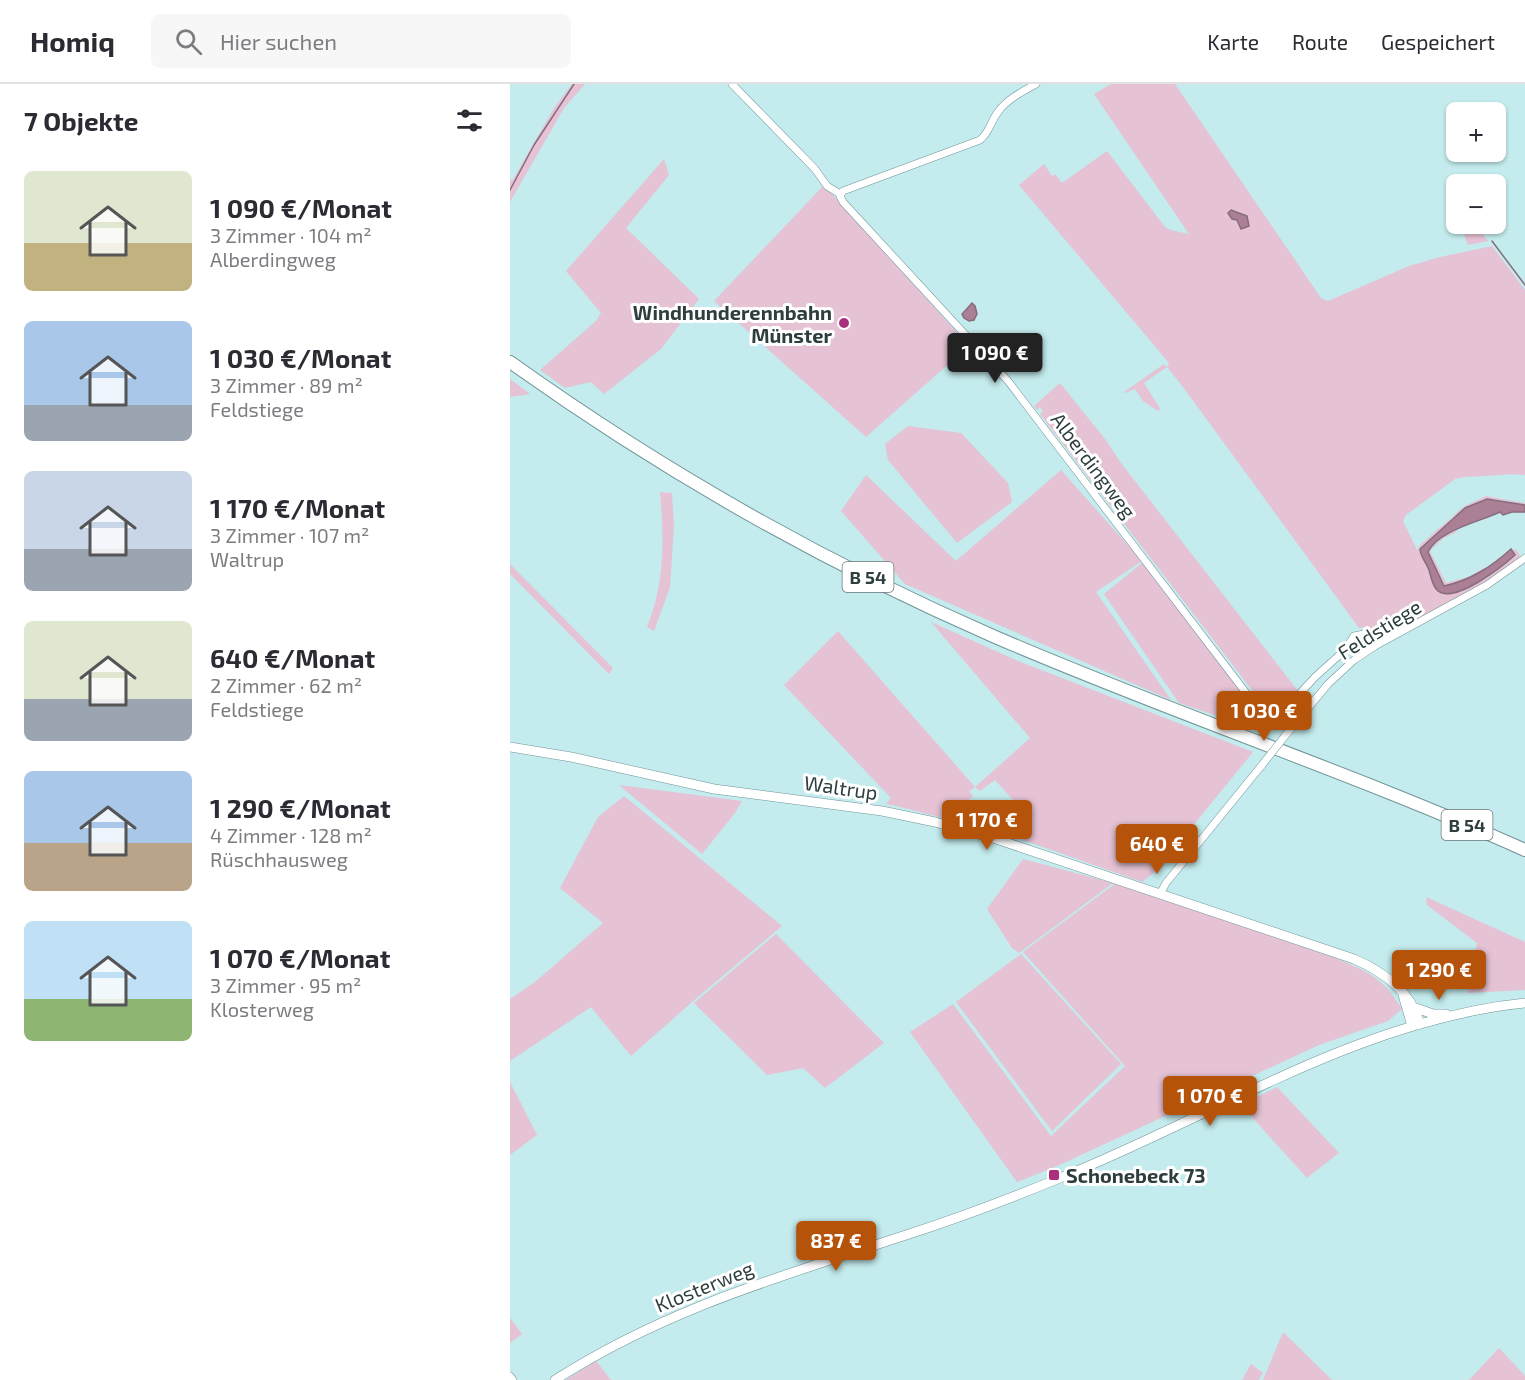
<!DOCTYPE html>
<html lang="de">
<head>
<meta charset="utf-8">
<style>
  :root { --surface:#fff; --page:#f7f7f7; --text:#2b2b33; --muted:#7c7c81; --line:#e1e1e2; --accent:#b45309 }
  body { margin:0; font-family:"Exo 2",sans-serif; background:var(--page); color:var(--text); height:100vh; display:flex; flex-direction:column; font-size:22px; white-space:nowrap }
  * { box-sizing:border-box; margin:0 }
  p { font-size:20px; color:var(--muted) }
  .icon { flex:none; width:33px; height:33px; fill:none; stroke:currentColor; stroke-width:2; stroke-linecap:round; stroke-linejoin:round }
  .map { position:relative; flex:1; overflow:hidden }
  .drawer { display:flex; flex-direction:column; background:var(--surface); width:510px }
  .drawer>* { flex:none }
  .tools { position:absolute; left:936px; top:18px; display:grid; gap:12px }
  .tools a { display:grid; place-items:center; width:60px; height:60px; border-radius:9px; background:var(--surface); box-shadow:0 2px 4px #0004; font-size:30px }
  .price { position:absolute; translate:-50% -51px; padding:0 14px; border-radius:6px; background:var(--accent); color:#fff; font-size:20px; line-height:39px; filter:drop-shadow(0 2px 3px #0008) }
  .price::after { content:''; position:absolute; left:50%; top:36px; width:18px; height:14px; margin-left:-9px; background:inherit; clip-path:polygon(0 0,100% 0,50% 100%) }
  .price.current { background:#222; color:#fff }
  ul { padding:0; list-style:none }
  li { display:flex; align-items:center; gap:18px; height:150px; padding:0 24px }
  li span { display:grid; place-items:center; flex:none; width:168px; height:120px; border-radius:9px; color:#555 }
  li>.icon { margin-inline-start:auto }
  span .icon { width:72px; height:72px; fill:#fffc; stroke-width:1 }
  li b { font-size:26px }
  h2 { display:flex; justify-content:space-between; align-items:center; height:72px; padding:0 24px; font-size:26px }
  header { display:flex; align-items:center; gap:36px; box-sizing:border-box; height:84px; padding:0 30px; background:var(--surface); border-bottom:2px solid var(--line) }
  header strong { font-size:28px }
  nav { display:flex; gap:33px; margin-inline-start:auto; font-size:21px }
  .search { width:420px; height:54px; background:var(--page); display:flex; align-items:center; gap:15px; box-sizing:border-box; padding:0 21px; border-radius:9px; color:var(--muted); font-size:22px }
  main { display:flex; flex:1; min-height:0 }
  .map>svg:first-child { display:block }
</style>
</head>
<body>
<header>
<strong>Homiq</strong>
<div class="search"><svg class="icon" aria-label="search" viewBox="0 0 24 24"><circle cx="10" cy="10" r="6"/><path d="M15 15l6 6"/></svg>Hier suchen</div>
<nav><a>Karte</a><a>Route</a><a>Gespeichert</a></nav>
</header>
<main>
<section class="drawer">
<h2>7 Objekte<svg class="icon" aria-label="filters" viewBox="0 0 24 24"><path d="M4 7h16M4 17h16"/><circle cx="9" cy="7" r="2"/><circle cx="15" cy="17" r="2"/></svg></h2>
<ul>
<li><span style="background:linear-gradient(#dfe7d0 60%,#c2b280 0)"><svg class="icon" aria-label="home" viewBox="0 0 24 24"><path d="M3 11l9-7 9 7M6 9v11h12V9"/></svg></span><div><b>1 090 €/Monat</b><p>3 Zimmer · 104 m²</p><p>Alberdingweg</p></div></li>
<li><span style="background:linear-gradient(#a9c7e8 70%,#9aa5b1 0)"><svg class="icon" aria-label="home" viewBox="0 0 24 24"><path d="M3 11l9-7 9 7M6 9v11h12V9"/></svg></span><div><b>1 030 €/Monat</b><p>3 Zimmer · 89 m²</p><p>Feldstiege</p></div></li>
<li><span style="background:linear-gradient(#c9d6e8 65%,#9aa5b1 0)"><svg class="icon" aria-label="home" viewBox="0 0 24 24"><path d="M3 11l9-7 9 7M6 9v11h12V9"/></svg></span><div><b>1 170 €/Monat</b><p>3 Zimmer · 107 m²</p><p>Waltrup</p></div></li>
<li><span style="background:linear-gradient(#dfe7d0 65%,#9aa5b1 0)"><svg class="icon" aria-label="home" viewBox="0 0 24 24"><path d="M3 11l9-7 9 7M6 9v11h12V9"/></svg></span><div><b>640 €/Monat</b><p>2 Zimmer · 62 m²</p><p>Feldstiege</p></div></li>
<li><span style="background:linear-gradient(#a9c7e8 60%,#b9a48a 0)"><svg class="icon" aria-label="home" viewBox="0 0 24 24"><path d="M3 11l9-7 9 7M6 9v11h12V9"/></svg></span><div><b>1 290 €/Monat</b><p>4 Zimmer · 128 m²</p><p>Rüschhausweg</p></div></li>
<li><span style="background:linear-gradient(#bfe0f5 65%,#8fb573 0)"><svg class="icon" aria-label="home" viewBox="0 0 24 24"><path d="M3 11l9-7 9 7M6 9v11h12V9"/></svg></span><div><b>1 070 €/Monat</b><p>3 Zimmer · 95 m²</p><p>Klosterweg</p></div></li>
</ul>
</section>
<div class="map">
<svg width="1015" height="1296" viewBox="0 0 1015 1296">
  <rect width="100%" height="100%" fill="#c4ebed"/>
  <!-- green -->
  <g fill="#e5c2d4">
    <polygon points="62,0 75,0 54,24 0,118 0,95 2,97 44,24"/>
    <path d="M601,0h64l146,214 7,3 81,-35 31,-9 52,-11 33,44v185c-15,-2 -26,0 -40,1 -11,1 -20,0 -30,3l-49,36 -3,6 14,29 4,-6 30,-26 1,1 -13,13 -18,22 9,18 15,21c28,-6 49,-18 70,-38l-2,-4 3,-2 4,7 -16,16 -90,49 -3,-1 -30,16h-5l-10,-9 -7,1 -176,-241 -16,-20 -23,16 15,24 1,2 -2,2 -15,-10 -8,-12 -10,4 -1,-1 40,-28 3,3 2,-4 -150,-178 25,-21 8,12 3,-2 7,9 45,-32 58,76 5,3 19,4 -95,-140z"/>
    <polygon points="154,75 159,91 116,144 189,215 151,265 94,310 81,298 55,304 30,286 86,237 91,229 56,187"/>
    <polygon points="314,101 459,262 356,353 204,217"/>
    <polygon points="950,140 965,140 978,157 958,161"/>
    <polygon points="0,295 20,310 0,313"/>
    <polygon points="550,299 595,355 611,379 788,607 768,627 758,627 530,330 533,327 530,323 527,326 524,322"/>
    <polygon points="398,342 451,349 498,399 502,418 447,459 378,376 375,360"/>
    <polygon points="551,386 632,477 586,508 661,616 395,500 331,427 356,391 446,477"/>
    <path d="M150,408l12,1 2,33 -4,61 -16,44 -7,-4c18,-43 17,-89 13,-135z"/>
    <path d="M976,412l39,7v2c-40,-9 -39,-9 -72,14l-1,-2 11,-10z"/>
    <polygon points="946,446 947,448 934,454 920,467 936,499 958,493 974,484 976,486 959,495 935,502 918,468 933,453"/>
    <polygon points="632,479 753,635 749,646 669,619 594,510"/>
    <polygon points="0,480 103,584 99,590 0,490"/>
    <path d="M421,538l87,39 235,91 -88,108 -1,5 -22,17 -119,-42 1,-10 7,-10 -36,-40 -15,11 -5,-4 -6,4 4,5 -6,6 -1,22c-27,-6 -53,-15 -80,-20l5,-6 -107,-113 54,-54 137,156 55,-49z"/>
    <polygon points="109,701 232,717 225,729 192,770"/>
    <polygon points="114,712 272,842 182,918 121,972 81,923 0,977 0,915 25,898 93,839 50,804 88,733"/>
    <polygon points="513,775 603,799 509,869 502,864 477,825"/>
    <path d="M606,799l219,75c34,14 47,19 67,51l-14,12 -69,24 -264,122 -38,15 -107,-150 43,-28 98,132 74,-70 -102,-114z"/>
    <polygon points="916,813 1015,858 1015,906 958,909 967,859 917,821"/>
    <polygon points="266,850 374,959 315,1004 293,984 257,991 184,919"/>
    <polygon points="511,870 611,980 542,1047 446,918"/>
    <polygon points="0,998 27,1051 0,1071"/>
    <polygon points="767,1003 829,1069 797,1094 731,1021"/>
    <polygon points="0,1234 12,1250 0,1259"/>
    <polygon points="773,1248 822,1296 753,1296"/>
    <polygon points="989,1264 1015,1292 1015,1296 959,1296"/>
    <polygon points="86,1277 101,1296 56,1296"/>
    <polygon points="741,1280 753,1289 749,1296 732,1296"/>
  </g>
  <!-- water -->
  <g fill="#ab8096" stroke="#866c7c" stroke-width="1.5">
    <polygon points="721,126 737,132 739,142 731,145 727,136 722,135 718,129"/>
    <polygon points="462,219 465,222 467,230 464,236 459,237 454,234 452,230"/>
    <path d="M977,415l38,6v7h-13l-9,3 -3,-3c-21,10 -61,18 -72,40l16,34c27,-6 47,-19 67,-37l4,6c-12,11 -60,49 -77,36 -6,-5 -7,-15 -9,-21 -3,-8 -9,-14 -9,-21l45,-41z"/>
  </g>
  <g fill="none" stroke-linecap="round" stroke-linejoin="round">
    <!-- stream -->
    <g stroke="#866c7c" stroke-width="1.5">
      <polyline points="0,106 24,61 64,0"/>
      <polyline points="982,157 1015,201"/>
    </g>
    <defs>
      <g id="street">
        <polyline points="222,0 305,85 317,102 330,110"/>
        <path d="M526,0c-13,7 -30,16 -38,28 -7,9 -9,21 -18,28l-137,51 -3,5 3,6 165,179 258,338h8l6,-4 35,-38 30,-27 9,-14 10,-2 11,12"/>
        <polyline points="775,652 818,600 844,576 865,562 977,501 1015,474"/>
        <polyline points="650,810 656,799 752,681"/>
        <polyline points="0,1292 3,1296"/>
      </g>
      <g id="secondary">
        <path d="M0,663l61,10 143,32 168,22 53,11 61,17 358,120c30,13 57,32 66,65"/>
        <polyline points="893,911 902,942"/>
        <polyline points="906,924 923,930 936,930"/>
        <path d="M45,1296c111,-71 224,-103 348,-144 53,-17 106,-37 157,-58 153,-61 298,-158 465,-175"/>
      </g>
      <path id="highway" d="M0,278c151,108 313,200 483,274 175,76 358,136 532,214"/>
    </defs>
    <!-- street casing -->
    <use href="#street" stroke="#719598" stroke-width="8"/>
    <!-- secondary casing -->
    <use href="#secondary" stroke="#719598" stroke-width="10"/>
    <!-- highway casing -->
    <use href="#highway" stroke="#719598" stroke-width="14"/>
    <!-- street -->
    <use href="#street" stroke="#fff" stroke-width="7"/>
    <!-- secondary -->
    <use href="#secondary" stroke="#fff" stroke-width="9"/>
    <!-- highway -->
    <use href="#highway" stroke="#fff" stroke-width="12"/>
    <defs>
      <polyline id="street-bridge" points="752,681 775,652"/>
    </defs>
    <!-- street-bridge casing -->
    <use href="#street-bridge" stroke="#719598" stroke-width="8" stroke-linecap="butt"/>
    <!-- street-bridge -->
    <use href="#street-bridge" stroke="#fff" stroke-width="7"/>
  </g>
  <!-- markers -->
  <g fill="#ac2e7e" stroke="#fff" stroke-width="2">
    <circle cx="334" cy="239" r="6"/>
    <rect x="538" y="1085" width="12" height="12" rx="3"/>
  </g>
  <g text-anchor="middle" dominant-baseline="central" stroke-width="6" stroke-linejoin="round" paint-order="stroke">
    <!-- shield labels -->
    <g fill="#fff" stroke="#6d7879" stroke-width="1.5">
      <rect x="332.5" y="478" width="51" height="30" rx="4.5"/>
      <rect x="931.5" y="726" width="51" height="30" rx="4.5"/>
    </g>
    <g font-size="18" font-weight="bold" fill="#2e3e3f">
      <text x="358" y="493">B 54</text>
      <text x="957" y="741">B 54</text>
    </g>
    <!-- poi labels -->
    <g font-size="20" font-weight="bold" fill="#2e3e3f" stroke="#fff" text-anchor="end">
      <text x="322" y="228">Windhunderennbahn<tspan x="322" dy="23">Münster</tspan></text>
      <text x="556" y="1091" text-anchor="start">Schonebeck 73</text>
    </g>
    <!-- street labels -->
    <g font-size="20" fill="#2e3e3f" stroke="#fff">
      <text transform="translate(584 381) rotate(53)">Alberdingweg</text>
      <text transform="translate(869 545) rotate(-32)">Feldstiege</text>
      <text transform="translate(331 703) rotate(8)">Waltrup</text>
      <text transform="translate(194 1202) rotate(-22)">Klosterweg</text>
    </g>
  </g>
</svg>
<div class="tools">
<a>+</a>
<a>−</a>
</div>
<b class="price current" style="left:485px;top:300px">1 090 €</b>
<b class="price" style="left:754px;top:658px">1 030 €</b>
<b class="price" style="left:477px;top:767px">1 170 €</b>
<b class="price" style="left:647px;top:791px">640 €</b>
<b class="price" style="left:929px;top:917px">1 290 €</b>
<b class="price" style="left:700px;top:1043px">1 070 €</b>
<b class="price" style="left:326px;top:1188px">837 €</b>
</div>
</main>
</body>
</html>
